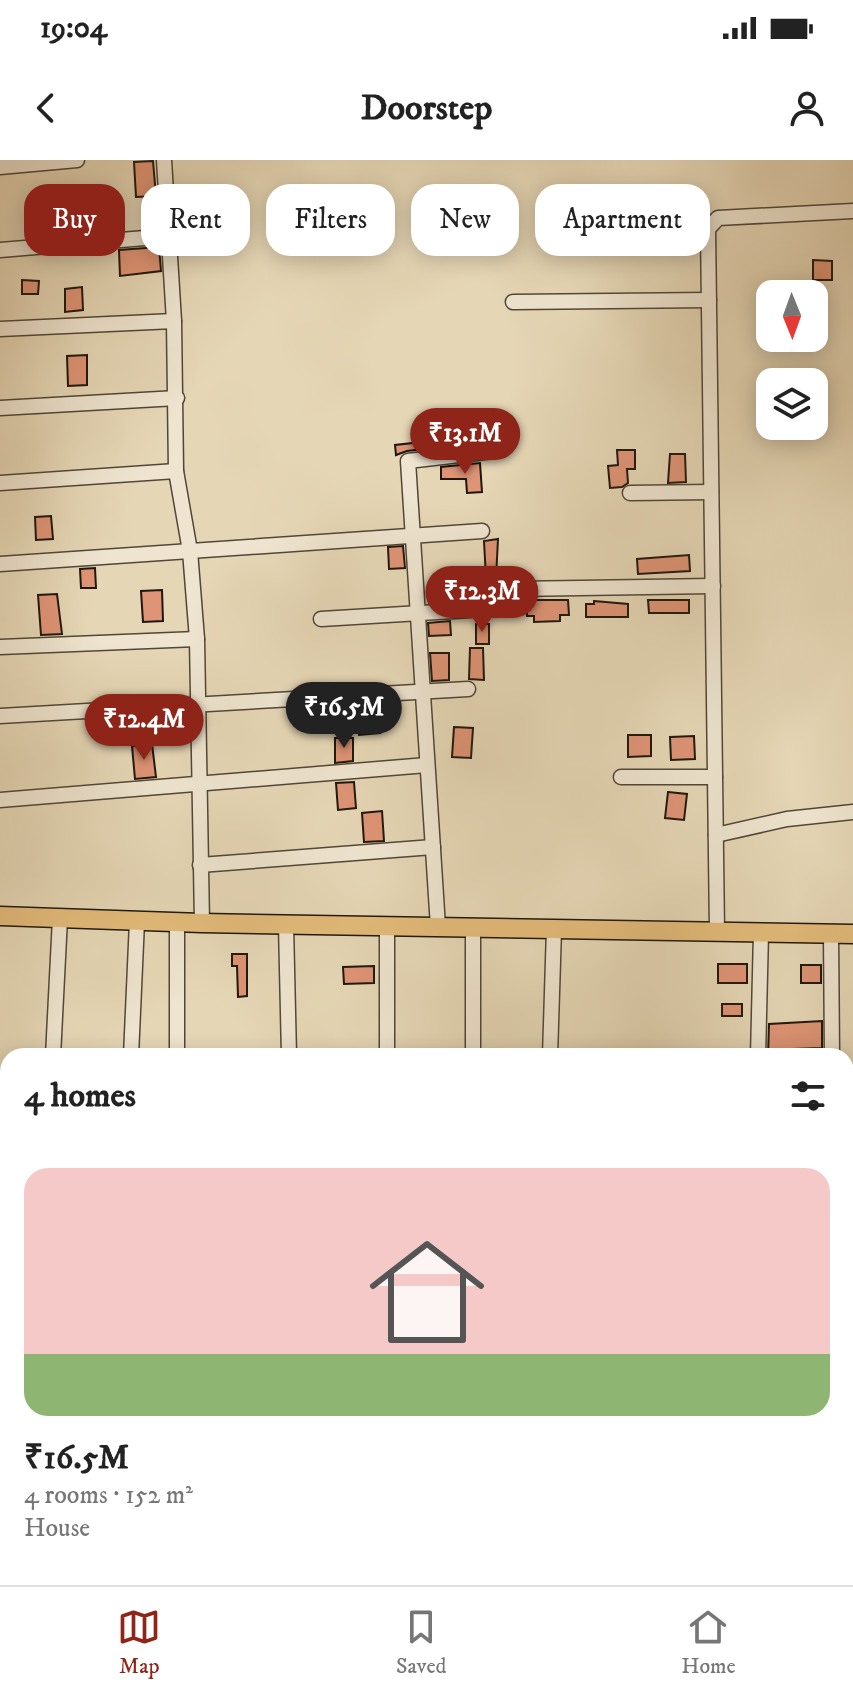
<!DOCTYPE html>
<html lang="en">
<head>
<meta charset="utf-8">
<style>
  :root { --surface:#fff; --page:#f2f2f2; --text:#222; --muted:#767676; --line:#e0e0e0; --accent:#8f2418 }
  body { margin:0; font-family:"IM FELL DW Pica",serif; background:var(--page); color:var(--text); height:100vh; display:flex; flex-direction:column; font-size:30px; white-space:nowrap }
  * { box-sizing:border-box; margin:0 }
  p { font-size:26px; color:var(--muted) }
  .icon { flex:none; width:44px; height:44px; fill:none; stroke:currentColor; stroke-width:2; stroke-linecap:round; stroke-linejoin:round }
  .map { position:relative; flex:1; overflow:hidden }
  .details { position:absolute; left:0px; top:888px; width:854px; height:538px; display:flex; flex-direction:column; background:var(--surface); border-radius:24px 24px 0 0; box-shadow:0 4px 20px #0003 }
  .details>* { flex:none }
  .top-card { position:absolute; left:24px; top:24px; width:806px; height:72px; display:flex; gap:16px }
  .needle { width:52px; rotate:179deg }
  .buttons { position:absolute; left:756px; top:120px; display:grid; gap:16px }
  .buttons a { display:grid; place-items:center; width:72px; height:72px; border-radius:16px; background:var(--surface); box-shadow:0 4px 20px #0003; font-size:40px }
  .price { position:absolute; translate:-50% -68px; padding:0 18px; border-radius:28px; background:var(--accent); color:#fff; font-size:26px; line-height:52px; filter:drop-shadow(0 2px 4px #0008) }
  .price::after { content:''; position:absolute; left:50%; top:48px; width:24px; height:18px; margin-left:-12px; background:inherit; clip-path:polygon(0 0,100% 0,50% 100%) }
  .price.current { background:#222; color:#fff }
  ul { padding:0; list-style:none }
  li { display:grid; align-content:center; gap:16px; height:424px; padding:0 24px }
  li span { display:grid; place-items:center; height:248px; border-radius:24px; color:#555 }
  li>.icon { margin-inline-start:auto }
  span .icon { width:144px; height:144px; fill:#fffc; stroke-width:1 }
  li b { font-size:34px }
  h2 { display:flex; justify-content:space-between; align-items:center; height:96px; padding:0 24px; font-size:34px }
  .tag { padding:0 28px; border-radius:24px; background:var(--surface); box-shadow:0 4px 20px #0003; font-size:28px; line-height:72px }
  .tag.current { background:var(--accent); color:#fff }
  .status { display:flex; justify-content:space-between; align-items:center; height:56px; padding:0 40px; background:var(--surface); direction:ltr }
  .status svg { height:22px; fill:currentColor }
  header { display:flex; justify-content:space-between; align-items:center; height:104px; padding:0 24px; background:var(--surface); font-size:36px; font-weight:700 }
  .menu { display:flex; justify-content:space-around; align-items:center; height:112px; border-top:2px solid var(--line); background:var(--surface); font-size:22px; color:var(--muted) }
  .menu a { display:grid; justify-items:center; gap:4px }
  .menu .current { color:var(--accent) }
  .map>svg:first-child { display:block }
</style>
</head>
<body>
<div class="status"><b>19:04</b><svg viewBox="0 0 49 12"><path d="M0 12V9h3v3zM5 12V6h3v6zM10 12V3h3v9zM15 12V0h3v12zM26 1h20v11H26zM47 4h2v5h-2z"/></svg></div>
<header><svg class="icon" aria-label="back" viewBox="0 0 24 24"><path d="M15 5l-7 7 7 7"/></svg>Doorstep<svg class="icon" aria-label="person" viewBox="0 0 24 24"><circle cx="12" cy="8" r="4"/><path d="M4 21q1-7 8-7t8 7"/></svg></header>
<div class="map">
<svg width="853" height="1425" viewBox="0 0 853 1425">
  <rect width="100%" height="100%" fill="#e5d6b5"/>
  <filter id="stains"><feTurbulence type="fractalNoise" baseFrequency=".0025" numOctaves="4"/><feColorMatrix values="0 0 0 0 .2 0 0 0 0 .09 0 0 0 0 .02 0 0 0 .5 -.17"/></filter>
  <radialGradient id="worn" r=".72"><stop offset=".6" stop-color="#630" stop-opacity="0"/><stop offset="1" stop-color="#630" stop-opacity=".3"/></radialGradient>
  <!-- building -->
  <g fill="#de9475" stroke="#1f170e" stroke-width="2">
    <polygon points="153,1 156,36 136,37 134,2"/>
    <polygon points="159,87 161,111 120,116 119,90"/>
    <polygon points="813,100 832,101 832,120 813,120"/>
    <polygon points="22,120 39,121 38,134 22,134"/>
    <polygon points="82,127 83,150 65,152 65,129"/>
    <polygon points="87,195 87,225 68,226 67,196"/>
    <polygon points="501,269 502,280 407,291 396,295 395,285 431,281 431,277"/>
    <polygon points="617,290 635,290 635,309 627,309 628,323 622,327 610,328 608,306 618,305"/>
    <polygon points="670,294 685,294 686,322 668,323"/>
    <polygon points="480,303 482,332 467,333 466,319 441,319 441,307"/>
    <polygon points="51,356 53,379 36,380 35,357"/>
    <polygon points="498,379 496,418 486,418 484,381"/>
    <polygon points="403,386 405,408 389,409 388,387"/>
    <polygon points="689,395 690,411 638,414 637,399"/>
    <polygon points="95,408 96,428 81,428 80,409"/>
    <polygon points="162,430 163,461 143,462 141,431"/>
    <polygon points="57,434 62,474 41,475 38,435"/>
    <polygon points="527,440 568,440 569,455 560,455 560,461 534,462 534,456 527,456"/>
    <polygon points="648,440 689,440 689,453 649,453"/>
    <polygon points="594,441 628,444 628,457 586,457 586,444 594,444"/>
    <polygon points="450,461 451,475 429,476 428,463"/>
    <rect x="476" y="464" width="13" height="20"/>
    <polygon points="470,488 483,488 484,520 469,519"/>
    <polygon points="430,493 449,493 449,520 432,521"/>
    <polygon points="378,550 380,573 359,575 357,552"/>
    <polygon points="454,567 473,568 471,598 452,597"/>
    <polygon points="628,575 651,575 651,596 628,597"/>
    <polygon points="694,576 695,599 671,600 670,577"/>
    <polygon points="335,578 353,578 353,601 335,603"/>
    <polygon points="152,584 156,617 135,619 132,586"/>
    <polygon points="354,622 356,648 338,650 336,623"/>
    <polygon points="668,632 687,634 684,660 665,658"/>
    <polygon points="382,651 384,681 364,682 362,653"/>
    <polygon points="232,794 247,794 247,836 238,837 237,806 232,806"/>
    <rect x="718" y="804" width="29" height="19"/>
    <rect x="801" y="805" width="20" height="18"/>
    <polygon points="374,806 374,823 344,824 343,807"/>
    <rect x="722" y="844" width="20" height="12"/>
    <polygon points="822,861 822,888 793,889 793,896 768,896 769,864"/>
  </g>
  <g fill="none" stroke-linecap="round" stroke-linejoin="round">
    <defs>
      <g id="minor">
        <polyline points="164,0 174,161 176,311 190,391 197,479 202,763"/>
        <polyline points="0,7 77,0"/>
        <polyline points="0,90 169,76"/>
        <polyline points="513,142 709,140"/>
        <polyline points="0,169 174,161"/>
        <polyline points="0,248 177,238"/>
        <polyline points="0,323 176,311"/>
        <polyline points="630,333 711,332"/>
        <polyline points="0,404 482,371"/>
        <polyline points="513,429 713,426"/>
        <polyline points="321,459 470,450"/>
        <polyline points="0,487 197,479"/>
        <polyline points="0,556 468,529"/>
        <polyline points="621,617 715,617"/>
        <polyline points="0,640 427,605"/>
        <polyline points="716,675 787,659 853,652"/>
        <polyline points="200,705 433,687"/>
        <polyline points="286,765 289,896"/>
        <polyline points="387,766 387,896"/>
        <polyline points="438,767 408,301 502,290"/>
        <polyline points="473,768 473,896"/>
        <polyline points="717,772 708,69 718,58 853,51"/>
        <polyline points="831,773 832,896"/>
        <polyline points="53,896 60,758"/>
        <polyline points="131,896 137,761"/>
        <polyline points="177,896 177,762"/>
        <polyline points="550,896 554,769"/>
        <polyline points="758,896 761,773"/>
        <polyline points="846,1135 853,1135"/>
        <polyline points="0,1282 8,1302"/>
        <polyline points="846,1329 853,1328"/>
        <polyline points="51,1418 53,1425"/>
        <polyline points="272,1418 272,1425"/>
        <polyline points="323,1418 323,1425"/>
        <polyline points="392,1418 392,1425"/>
        <polyline points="472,1418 472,1425"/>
        <polyline points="555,1418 555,1425"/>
        <polyline points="598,1418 598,1425"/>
        <polyline points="642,1418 642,1425"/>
        <polyline points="670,1418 670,1425"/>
        <polyline points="750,1418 750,1425"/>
        <polyline points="829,1425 829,1418"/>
      </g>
      <polyline id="major" points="0,756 202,763 853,774"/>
    </defs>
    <!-- minor casing -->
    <use href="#minor" stroke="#504738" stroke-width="17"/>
    <!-- major casing -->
    <use href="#major" stroke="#1f170e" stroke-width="21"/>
    <!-- minor -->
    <use href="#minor" stroke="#eee4cf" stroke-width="14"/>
    <!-- major -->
    <use href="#major" stroke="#e2bb7a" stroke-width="18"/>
  </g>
  <rect width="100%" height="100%" filter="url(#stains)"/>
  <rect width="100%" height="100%" fill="url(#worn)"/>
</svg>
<div class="buttons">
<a><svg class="needle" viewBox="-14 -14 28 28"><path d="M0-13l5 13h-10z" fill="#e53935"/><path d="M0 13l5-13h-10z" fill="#767676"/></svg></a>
<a><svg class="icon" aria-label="layers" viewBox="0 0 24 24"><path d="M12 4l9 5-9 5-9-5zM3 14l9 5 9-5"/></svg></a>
</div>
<b class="price" style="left:465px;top:316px">₹13.1M</b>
<b class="price" style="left:482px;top:474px">₹12.3M</b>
<b class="price current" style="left:344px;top:590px">₹16.5M</b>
<b class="price" style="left:144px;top:602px">₹12.4M</b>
<div class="top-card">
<a class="tag current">Buy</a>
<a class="tag">Rent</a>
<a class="tag">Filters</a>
<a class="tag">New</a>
<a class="tag">Apartment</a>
</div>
<section class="details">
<h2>4 homes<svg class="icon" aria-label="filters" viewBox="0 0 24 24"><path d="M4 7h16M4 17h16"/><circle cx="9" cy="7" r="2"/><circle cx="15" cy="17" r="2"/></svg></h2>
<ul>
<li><span style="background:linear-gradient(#f6c9c9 75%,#8fb573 0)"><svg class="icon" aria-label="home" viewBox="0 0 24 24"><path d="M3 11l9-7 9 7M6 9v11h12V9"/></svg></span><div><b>₹16.5M</b><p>4 rooms · 152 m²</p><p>House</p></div></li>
</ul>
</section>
</div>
<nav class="menu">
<a class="current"><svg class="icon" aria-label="map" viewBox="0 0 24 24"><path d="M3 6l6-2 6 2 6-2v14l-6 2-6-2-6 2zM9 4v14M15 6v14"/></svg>Map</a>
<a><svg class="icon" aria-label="saved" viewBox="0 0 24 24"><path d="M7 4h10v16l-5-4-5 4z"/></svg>Saved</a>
<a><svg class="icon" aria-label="home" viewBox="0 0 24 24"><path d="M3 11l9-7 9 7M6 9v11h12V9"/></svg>Home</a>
</nav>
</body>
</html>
